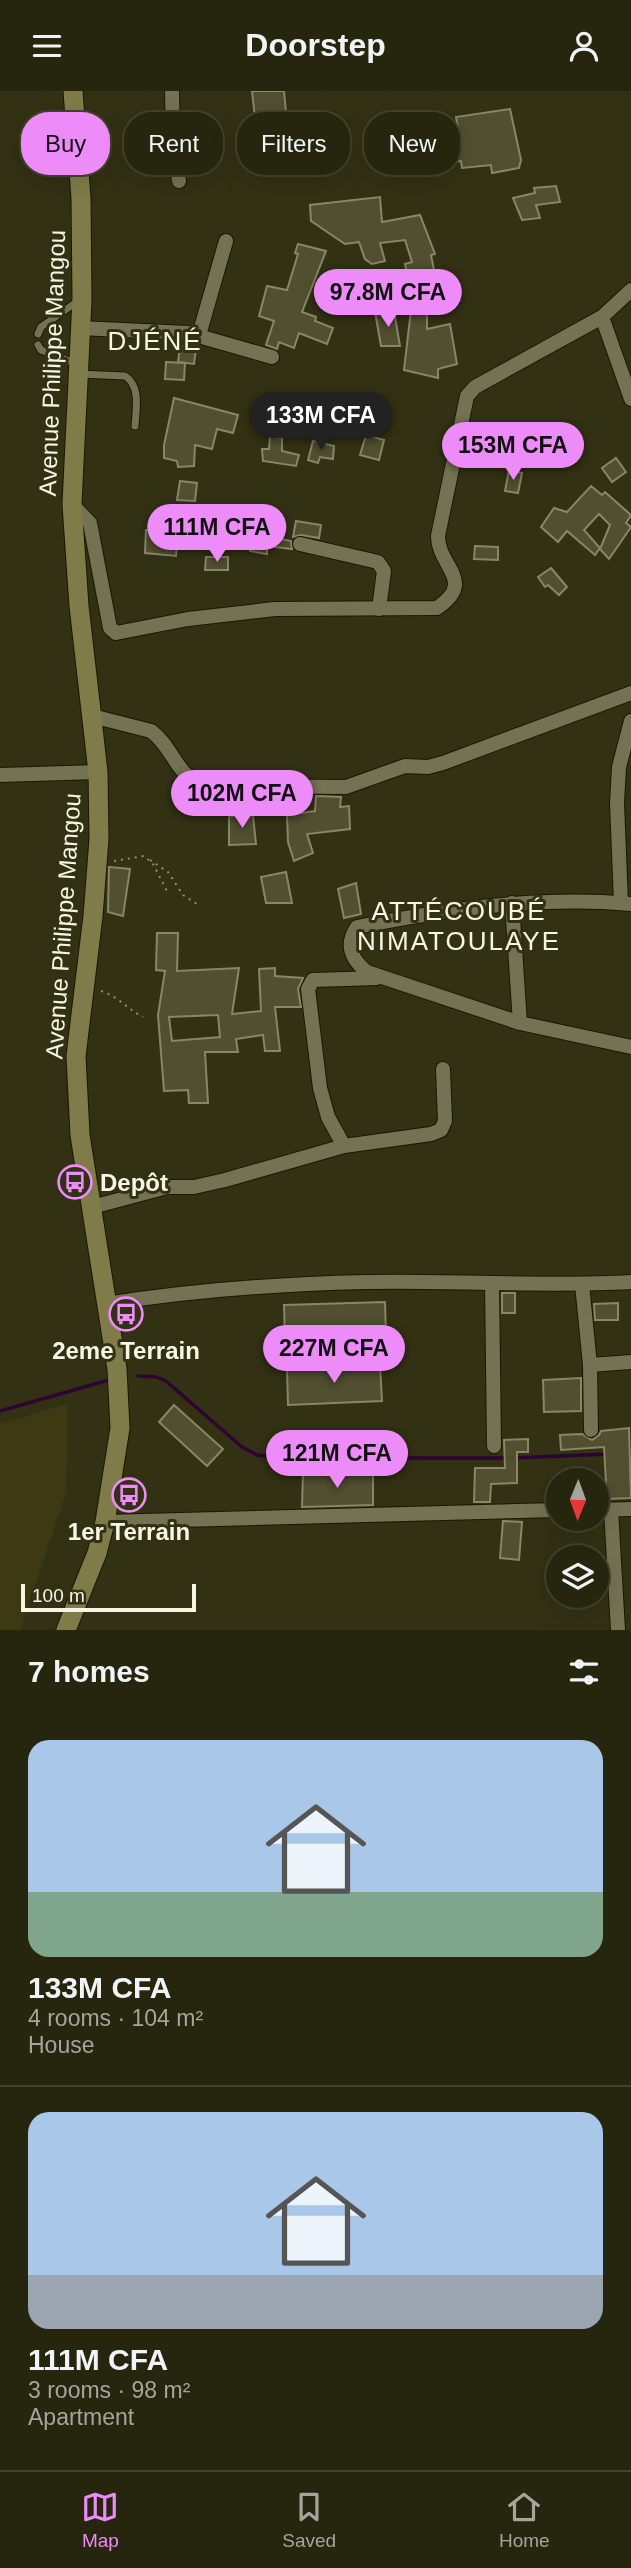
<!DOCTYPE html>
<html lang="en">
<head>
<meta charset="utf-8">
<style>
  :root { --surface:#26250e; --page:#32311c; --text:#f1f3f6; --muted:#a4a59e; --line:#42422e; --accent:#ed8cf9 }
  body { margin:0; font-family:Helvetica,sans-serif; background:var(--page); color:var(--text); height:100vh; display:flex; flex-direction:column; font-size:26px; white-space:nowrap }
  * { box-sizing:border-box; margin:0 }
  p { font-size:23px; color:var(--muted) }
  .icon { flex:none; width:38px; height:38px; fill:none; stroke:currentColor; stroke-width:2; stroke-linecap:round; stroke-linejoin:round }
  .map { position:relative; height:1539px; overflow:hidden }
  .side { display:flex; flex-direction:column; background:var(--surface); flex:1 }
  .side>* { flex:none }
  .guide { position:absolute; left:21px; top:21px; width:590px; height:63px; display:flex; gap:14px }
  .needle { width:46px; rotate:181deg }
  .buttons { position:absolute; left:546px; top:1377px; display:grid; gap:14px }
  .buttons a { display:grid; place-items:center; width:63px; height:63px; border-radius:50%; background:var(--surface); box-shadow:0 7px 28px #0002,0 0 0 2px var(--line); font-size:35px }
  .scale { position:absolute; left:21px; bottom:18px; width:175px; box-sizing:border-box; padding-left:7px; border:4px solid #f6f6e4; border-top:0; font-size:19px; line-height:24px; white-space:nowrap; color:#f6f6e4; -webkit-text-stroke:5px #333113; paint-order:stroke }
  .price { position:absolute; translate:-50% -60px; padding:0 16px; border-radius:24px; background:var(--accent); color:#111; font-size:23px; line-height:46px; filter:drop-shadow(0 2px 4px #0008) }
  .price::after { content:''; position:absolute; left:50%; top:42px; width:21px; height:16px; margin-left:-10px; background:inherit; clip-path:polygon(0 0,100% 0,50% 100%) }
  .price.on { background:#222; color:#fff }
  ul { padding:0; list-style:none }
  li { display:grid; align-content:center; gap:14px; height:371px; padding:0 28px }
  li+li { border-top:2px solid var(--line) }
  li span { display:grid; place-items:center; height:217px; border-radius:21px; color:#555 }
  li>.icon { margin-inline-start:auto }
  span .icon { width:126px; height:126px; fill:#fffc; stroke-width:1 }
  li b { font-size:30px }
  h2 { display:flex; justify-content:space-between; align-items:center; height:84px; padding:0 28px; font-size:30px }
  .pill { padding:0 24px; border-radius:28px; background:var(--surface); box-shadow:0 7px 28px #0002,0 0 0 2px var(--line); font-size:24px; line-height:63px }
  .pill.on { background:var(--accent); color:#111 }
  header { display:flex; justify-content:space-between; align-items:center; height:91px; padding:0 28px; background:var(--surface); font-size:32px; font-weight:600 }
  .menu { display:flex; justify-content:space-around; align-items:center; height:98px; border-top:2px solid var(--line); background:var(--surface); font-size:19px; color:var(--muted) }
  .menu a { display:grid; justify-items:center; gap:4px }
  .menu .on { color:var(--accent) }
  .map>svg:first-child { display:block }
</style>
</head>
<body>
<header><svg class="icon" aria-label="menu" viewBox="0 0 24 24"><path d="M4 6h16M4 12h16M4 18h16"/></svg>Doorstep<svg class="icon" aria-label="person" viewBox="0 0 24 24"><circle cx="12" cy="8" r="4"/><path d="M4 21q1-7 8-7t8 7"/></svg></header>
<div class="map">
<svg width="631" height="1539" viewBox="0 0 631 1539">
  <rect width="100%" height="100%" fill="#333113"/>
  <!-- built -->
  <polygon fill="#3c3913" points="67,1313 66,1402 20,1539 0,1539 0,1333"/>
  <g fill="none" stroke-linecap="round" stroke-linejoin="round">
    <!-- stream -->
    <g stroke="#2e0433" stroke-width="3.5">
      <polyline points="138,1285 156,1286 166,1290 242,1356 257,1364 283,1367 507,1367"/>
      <polyline points="0,1320 109,1289"/>
      <polyline points="514,1367 608,1363"/>
    </g>
  </g>
  <!-- building -->
  <g fill="#514f30" stroke="#888666" stroke-width="2" fill-rule="evenodd">
    <polygon points="252,0 284,0 287,32 256,36"/>
    <polygon points="510,18 521,69 519,77 492,82 491,74 462,77 461,70 431,73 421,38 458,37 456,26"/>
    <polygon points="556,95 560,111 536,114 540,127 522,129 513,107 535,102 534,97"/>
    <polygon points="380,106 382,131 420,124 435,163 431,164 438,199 411,204 405,173 412,171 405,149 380,152 385,170 372,173 365,168 359,151 345,153 311,130 310,114"/>
    <polygon points="298,153 326,160 302,221 316,226 315,230 333,237 327,253 299,242 294,257 279,251 277,258 266,254 274,230 259,225 267,195 287,199 298,163 295,162"/>
    <polygon points="366,180 373,209 361,212 354,182"/>
    <polygon points="427,218 427,238 450,233 457,273 438,278 438,287 404,279 411,219"/>
    <polygon points="394,220 400,255 381,255 375,221"/>
    <polygon points="180,255 196,257 194,273 178,271"/>
    <polygon points="166,271 185,272 184,289 165,288"/>
    <polygon points="174,307 238,324 233,342 217,338 212,358 195,354 194,375 178,376 177,370 164,367 164,354"/>
    <polygon points="366,344 384,349 379,369 360,364"/>
    <polygon points="270,345 282,347 282,360 299,364 296,375 263,370 262,358 269,358"/>
    <polygon points="313,350 334,355 333,368 320,366 318,372 308,369"/>
    <polygon points="616,367 626,381 612,391 602,377"/>
    <polygon points="509,379 522,382 518,402 505,400"/>
    <polygon points="180,390 197,392 195,410 177,409"/>
    <polygon points="591,395 602,404 605,401 631,424 626,432 631,436 609,468 600,458 610,434 599,423 584,439 600,457 595,464 567,440 558,451 541,436 554,417 567,421"/>
    <polygon points="296,430 321,434 319,447 301,444 293,446"/>
    <polygon points="146,439 178,439 176,465 145,462"/>
    <polygon points="253,442 291,450 292,458 267,455 267,463 250,460"/>
    <polygon points="475,455 498,456 498,469 474,468"/>
    <polygon points="206,466 228,466 228,479 205,479"/>
    <polygon points="551,477 567,496 559,504 548,494 545,496 538,486"/>
    <polygon points="316,705 341,706 340,716 349,715 350,738 307,743 313,762 294,770 288,751 287,724 315,720"/>
    <polygon points="253,724 256,753 229,754 229,725"/>
    <polygon points="109,776 130,778 123,825 108,821"/>
    <polygon points="286,781 292,812 266,812 261,786"/>
    <polygon points="356,792 361,823 344,827 338,798"/>
    <path d="M157,842h21l-1,38 62,-3 -7,46 29,-3 -2,-42 16,-1v8l28,2 -5,11 3,18h-26l5,44h-15l-2,-16 -27,4 2,13h-33l3,51h-19l-1,-13 -24,1 -6,-76 7,-44 -9,-1zM218,924l2,22 -48,4 -3,-24z"/>
    <rect x="502" y="1202" width="13" height="20"/>
    <polygon points="385,1211 386,1248 285,1250 284,1214"/>
    <polygon points="618,1212 618,1229 595,1229 594,1213"/>
    <polygon points="380,1274 382,1310 288,1314 287,1278"/>
    <polygon points="581,1287 581,1320 544,1321 543,1289"/>
    <polygon points="174,1314 223,1358 207,1375 159,1331"/>
    <polygon points="629,1337 631,1407 607,1408 604,1356 561,1359 560,1344 582,1343 592,1349 599,1344 601,1340"/>
    <polygon points="528,1348 528,1361 517,1361 517,1392 491,1393 490,1411 474,1411 475,1377 505,1377 504,1349"/>
    <polygon points="303,1382 373,1382 373,1414 302,1416"/>
    <polygon points="503,1430 522,1431 519,1469 500,1467"/>
  </g>
  <g fill="none" stroke-linecap="round" stroke-linejoin="round">
    <defs>
      <g id="lane">
        <polyline points="38,243 41,236 78,210"/>
        <polyline points="38,254 41,259 77,273"/>
        <path d="M79,283l46,2c16,10 11,33 10,50"/>
      </g>
      <g id="street">
        <polyline points="172,0 173,51 179,90"/>
        <polyline points="602,226 631,308"/>
        <polyline points="79,237 188,242 272,266"/>
        <polyline points="199,244 226,150"/>
        <path d="M72,413l18,19 20,105 6,5 72,-14 87,-10 162,-1c40,-27 1,-41 1,-72l29,-140 8,-9 127,-70 29,-27"/>
        <polyline points="300,453 378,471 384,480 379,518"/>
        <path d="M92,625l59,15c23,17 23,42 52,55l143,1 59,-21 23,1 15,-4 188,-70"/>
        <polyline points="0,684 98,681"/>
        <polyline points="512,812 520,932"/>
        <polyline points="621,812 617,712 619,676 631,630"/>
        <path d="M631,813c-93,-8 -183,5 -274,23 -12,18 -6,32 10,45l153,51 111,24"/>
        <polyline points="344,1055 328,1026 320,997 308,898 313,889 377,887"/>
        <polyline points="92,1116 167,1096 194,1096 225,1089 344,1055 431,1043 441,1039 445,1030 443,978"/>
        <polyline points="492,1192 494,1355"/>
        <polyline points="582,1193 590,1274 591,1339"/>
        <path d="M106,1213c86,-14 173,-20 259,-22 89,-2 177,5 266,0"/>
        <polyline points="590,1274 631,1271"/>
        <polyline points="597,1419 631,1418"/>
        <polyline points="611,1419 618,1539"/>
        <polyline points="105,1431 558,1419"/>
      </g>
      <polyline id="secondary" points="66,1539 97,1462 105,1431 120,1337 117,1278 80,1044 76,965 93,825 99,748 98,681 79,515 72,413 82,208 81,107 73,0"/>
    </defs>
    <!-- lane casing -->
    <use href="#lane" stroke="#1b1800" stroke-width="9"/>
    <!-- street casing -->
    <use href="#street" stroke="#1b1800" stroke-width="16"/>
    <!-- secondary casing -->
    <use href="#secondary" stroke="#1b1800" stroke-width="21"/>
    <!-- path -->
    <g stroke="#919078" stroke-width="2" stroke-dasharray="2 5" stroke-linecap="butt">
      <polyline points="150,769 168,781 183,804 197,813"/>
      <polyline points="114,770 144,765 153,773 168,802"/>
      <path d="M101,900c18,6 26,18 42,26"/>
    </g>
    <!-- lane -->
    <use href="#lane" stroke="#747252" stroke-width="7"/>
    <!-- street -->
    <use href="#street" stroke="#747252" stroke-width="14"/>
    <!-- secondary -->
    <use href="#secondary" stroke="#7f7c4a" stroke-width="19"/>
  </g>
  <!-- icons -->
  <defs>
    <symbol id="bus-ring" viewBox="-11 -11 22 22"><circle r="9.5" fill="#333113" stroke="#ed8cf9" stroke-width="1.5"/><path d="M-5-6H5V4H4V6H2V4H-2V6H-4V4H-5ZM-3.5-4V0h7V-4ZM-3.5 1.2v1.5H-2V1.2ZM2 1.2v1.5H3.5V1.2Z" fill="#ed8cf9"/></symbol>
  </defs>
  <g fill-rule="evenodd">
    <use href="#bus-ring" x="56" y="1072" width="38" height="38"/>
    <use href="#bus-ring" x="107" y="1204" width="38" height="38"/>
    <use href="#bus-ring" x="110" y="1385" width="38" height="38"/>
  </g>
  <g text-anchor="middle" dominant-baseline="central" stroke-width="6" stroke-linejoin="round" paint-order="stroke">
    <!-- street labels -->
    <g font-size="24" fill="#f6f6e4" stroke="#333113">
      <text transform="translate(52 272) rotate(-88)">Avenue Philippe Mangou</text>
      <text transform="translate(63 835) rotate(-86)">Avenue Philippe Mangou</text>
    </g>
    <!-- poi labels -->
    <g font-size="24" font-weight="bold" fill="#f6f6e4" stroke="#333113">
      <text x="100" y="1091" text-anchor="start">Depôt</text>
      <text x="126" y="1259">2eme Terrain</text>
      <text x="129" y="1440">1er Terrain</text>
    </g>
    <!-- neighbourhood labels -->
    <g font-size="26" letter-spacing="2" fill="#f6f6e4" stroke="#333113">
      <text x="155" y="250">DJÉNÉ</text>
      <text x="459" y="820">ATTÉCOUBÉ<tspan x="459" dy="30">NIMATOULAYE</tspan></text>
    </g>
  </g>
</svg>
<div class="buttons">
<a><svg class="needle" viewBox="-14 -14 28 28"><path d="M0-13l5 13h-10z" fill="#e53935"/><path d="M0 13l5-13h-10z" fill="#a4a59e"/></svg></a>
<a><svg class="icon" aria-label="layers" viewBox="0 0 24 24"><path d="M12 4l9 5-9 5-9-5zM3 14l9 5 9-5"/></svg></a>
</div>
<div class="scale">100 m</div>
<b class="price" style="left:388px;top:238px">97.8M CFA</b>
<b class="price on" style="left:321px;top:361px">133M CFA</b>
<b class="price" style="left:513px;top:391px">153M CFA</b>
<b class="price" style="left:217px;top:473px">111M CFA</b>
<b class="price" style="left:242px;top:739px">102M CFA</b>
<b class="price" style="left:334px;top:1294px">227M CFA</b>
<b class="price" style="left:337px;top:1399px">121M CFA</b>
<div class="guide">
<a class="pill on">Buy</a>
<a class="pill">Rent</a>
<a class="pill">Filters</a>
<a class="pill">New</a>
</div>
</div>
<section class="side">
<h2>7 homes<svg class="icon" aria-label="filters" viewBox="0 0 24 24"><path d="M4 7h16M4 17h16"/><circle cx="9" cy="7" r="2"/><circle cx="15" cy="17" r="2"/></svg></h2>
<ul>
<li><span style="background:linear-gradient(#a9c7e8 70%,#7fa58c 0)"><svg class="icon" aria-label="home" viewBox="0 0 24 24"><path d="M3 11l9-7 9 7M6 9v11h12V9"/></svg></span><div><b>133M CFA</b><p>4 rooms · 104 m²</p><p>House</p></div></li>
<li><span style="background:linear-gradient(#a9c7e8 75%,#9aa5b1 0)"><svg class="icon" aria-label="home" viewBox="0 0 24 24"><path d="M3 11l9-7 9 7M6 9v11h12V9"/></svg></span><div><b>111M CFA</b><p>3 rooms · 98 m²</p><p>Apartment</p></div></li>
</ul>
</section>
<nav class="menu">
<a class="on"><svg class="icon" aria-label="map" viewBox="0 0 24 24"><path d="M3 6l6-2 6 2 6-2v14l-6 2-6-2-6 2zM9 4v14M15 6v14"/></svg>Map</a>
<a><svg class="icon" aria-label="saved" viewBox="0 0 24 24"><path d="M7 4h10v16l-5-4-5 4z"/></svg>Saved</a>
<a><svg class="icon" aria-label="home" viewBox="0 0 24 24"><path d="M3 11l9-7 9 7M6 9v11h12V9"/></svg>Home</a>
</nav>
</body>
</html>
